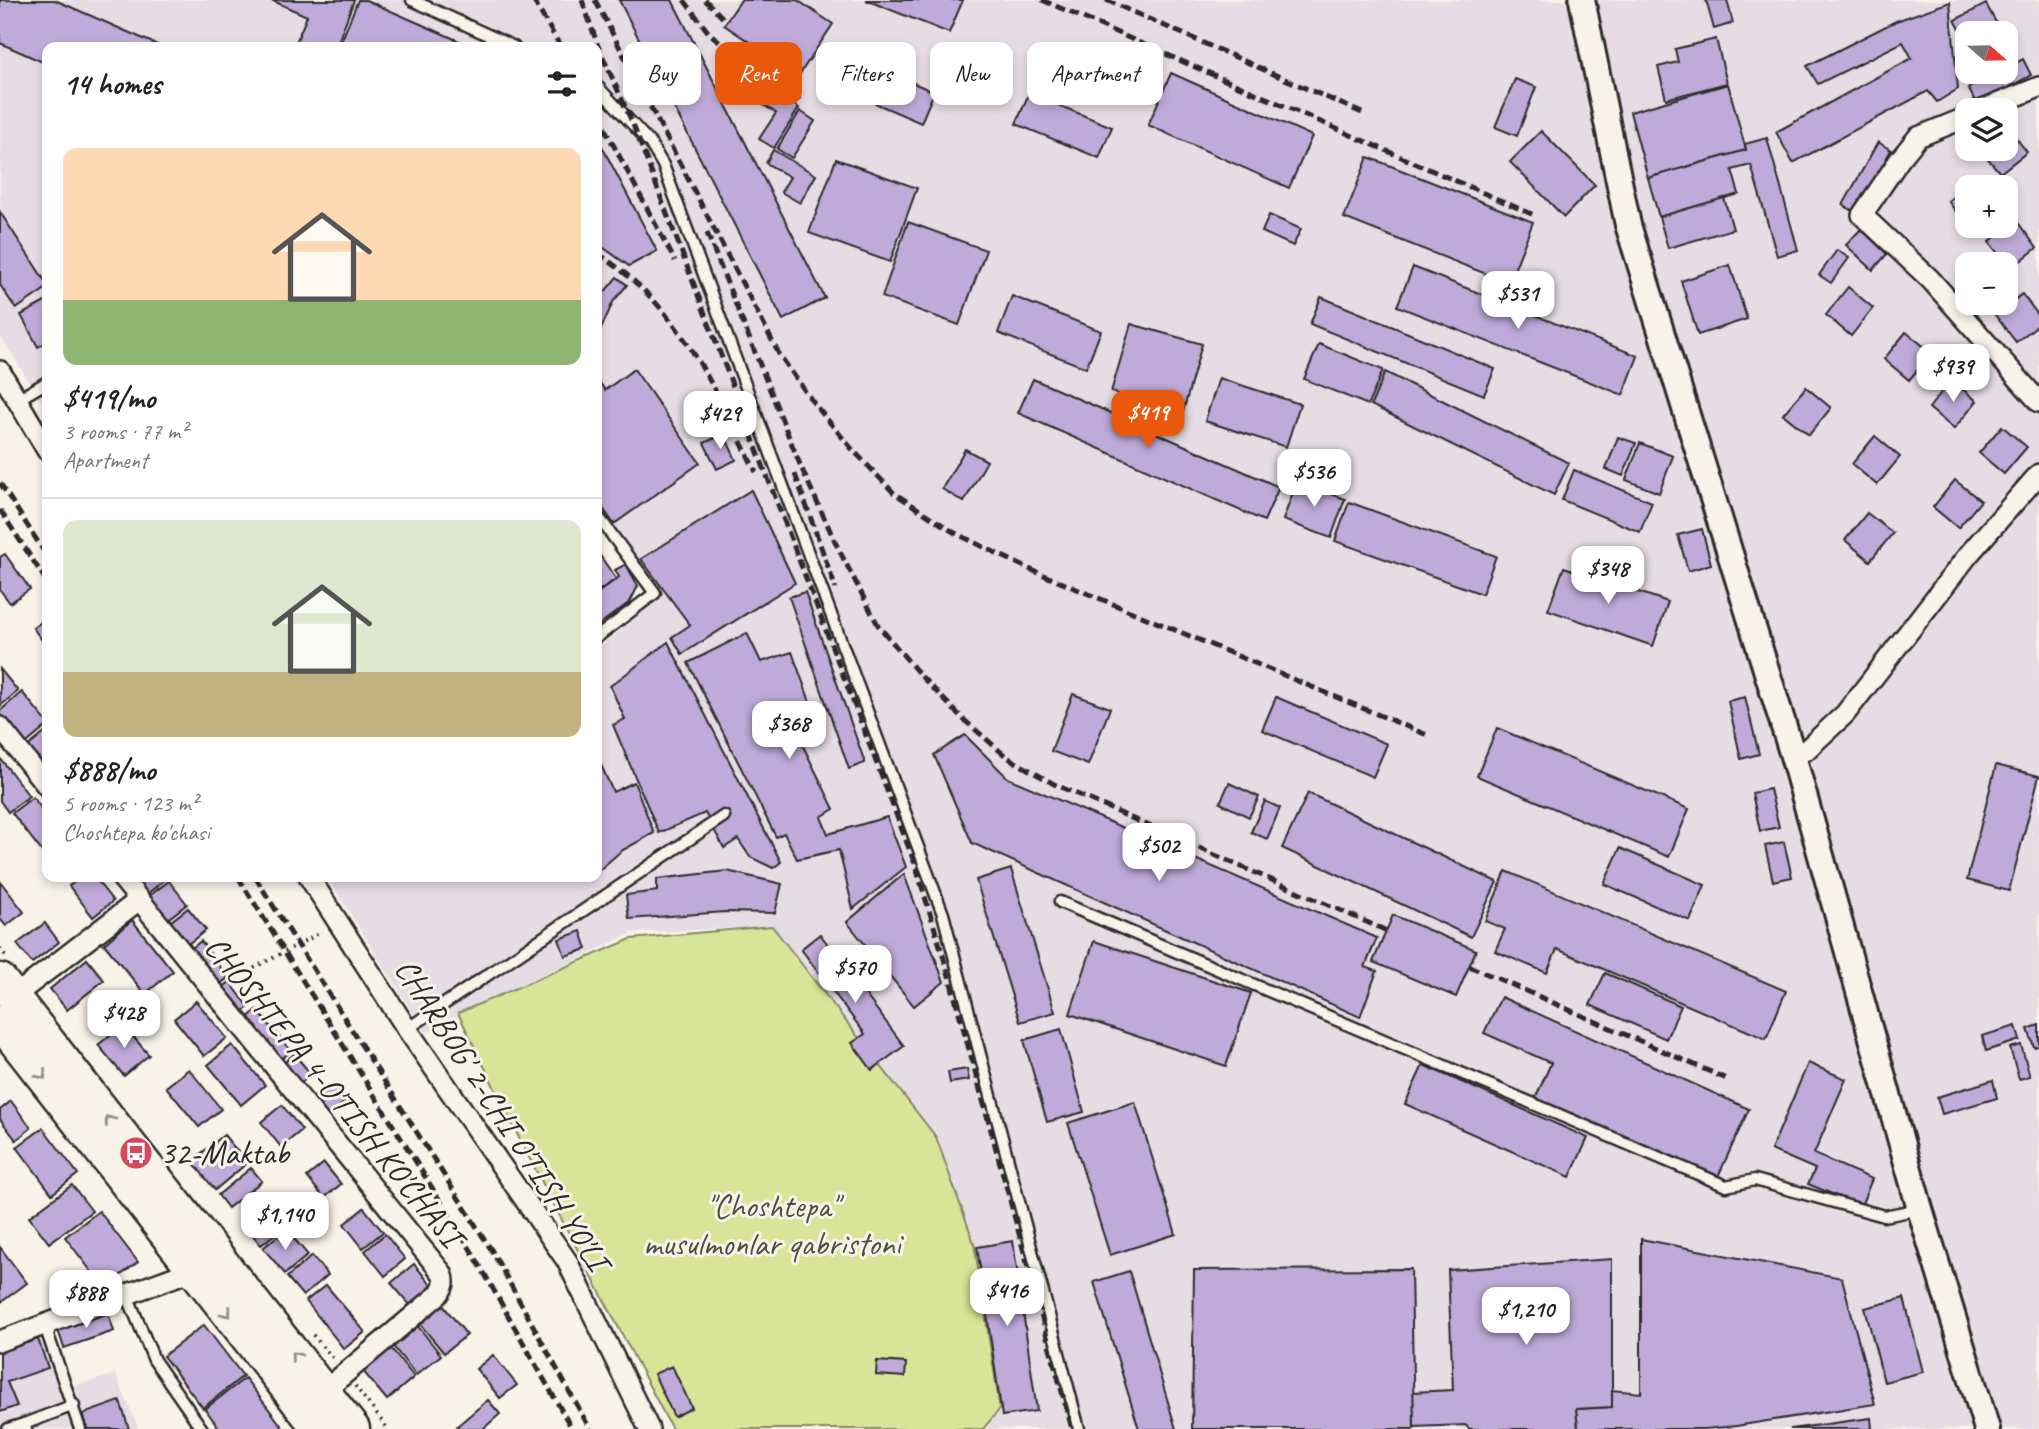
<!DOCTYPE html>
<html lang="en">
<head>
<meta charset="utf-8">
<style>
  :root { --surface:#fff; --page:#f2f2f2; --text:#222; --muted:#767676; --line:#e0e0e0; --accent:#ea580c }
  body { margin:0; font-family:Caveat,sans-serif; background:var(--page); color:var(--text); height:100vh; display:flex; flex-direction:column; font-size:26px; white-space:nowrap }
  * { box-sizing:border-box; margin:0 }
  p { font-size:23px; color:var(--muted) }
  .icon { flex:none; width:38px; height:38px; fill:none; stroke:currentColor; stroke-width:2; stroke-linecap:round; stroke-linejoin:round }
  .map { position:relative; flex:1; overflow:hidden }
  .sheet { position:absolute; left:42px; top:42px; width:560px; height:840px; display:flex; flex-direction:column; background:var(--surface); border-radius:14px; box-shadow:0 4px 10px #0003 }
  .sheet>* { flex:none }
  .guide { position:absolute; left:623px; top:42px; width:665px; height:63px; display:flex; gap:14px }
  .needle { width:46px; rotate:110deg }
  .fabs { position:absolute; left:1955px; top:21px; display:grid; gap:14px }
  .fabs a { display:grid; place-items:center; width:63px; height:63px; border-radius:14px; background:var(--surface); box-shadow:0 4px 10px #0003; font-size:35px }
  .price { position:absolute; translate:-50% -60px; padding:0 16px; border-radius:14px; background:#fff; color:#222; font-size:23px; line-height:46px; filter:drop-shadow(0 2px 4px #0008) }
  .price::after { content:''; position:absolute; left:50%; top:42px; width:21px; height:16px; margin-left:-10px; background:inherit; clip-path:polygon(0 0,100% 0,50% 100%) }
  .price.selected { background:var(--accent); color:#fff }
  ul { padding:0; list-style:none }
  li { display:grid; align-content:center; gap:14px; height:371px; padding:0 21px }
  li+li { border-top:2px solid var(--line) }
  li span { display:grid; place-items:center; height:217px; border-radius:14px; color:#555 }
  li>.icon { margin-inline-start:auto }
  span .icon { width:126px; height:126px; fill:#fffc; stroke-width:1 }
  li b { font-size:30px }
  h2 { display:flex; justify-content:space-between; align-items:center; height:84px; padding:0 21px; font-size:30px }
  .tag { padding:0 24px; border-radius:14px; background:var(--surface); box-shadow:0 4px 10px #0003; font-size:24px; line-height:63px }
  .tag.selected { background:var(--accent); color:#fff }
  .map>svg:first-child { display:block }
</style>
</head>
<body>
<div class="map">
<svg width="2039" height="1429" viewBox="0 0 2039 1429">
  <rect width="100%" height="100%" fill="#f7f3e8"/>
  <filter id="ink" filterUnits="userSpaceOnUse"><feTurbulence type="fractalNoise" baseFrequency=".0143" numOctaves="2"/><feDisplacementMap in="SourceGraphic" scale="14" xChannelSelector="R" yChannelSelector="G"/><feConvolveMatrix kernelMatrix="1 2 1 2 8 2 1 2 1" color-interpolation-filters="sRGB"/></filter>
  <g filter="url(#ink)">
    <!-- built -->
    <g fill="#e6dde4" fill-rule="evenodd">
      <path d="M0,0h2039v1429h-1053l15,-20 -27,-166 -38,-106 -164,-211 -140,7 -206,100 -99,-156h270v-228l55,-45 -55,-89v-468h-550v364l-47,-76zM1967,33h39v39h-39zM1967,110h39v39h-39zM1967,187h39v39h-39zM1967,264h39v39h-39z"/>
      <polygon points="52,1332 74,1386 115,1374 139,1429 0,1429 0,1349"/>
    </g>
    <!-- green -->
    <polygon fill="#d8e598" stroke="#828862" stroke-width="2" points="772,926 936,1137 974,1243 1000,1409 983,1429 672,1429 522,1144 458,1013 631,939"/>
    <!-- building -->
    <g fill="#bfaad9" stroke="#2b2b2b" stroke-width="2">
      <polygon points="0,0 55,0 162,47 47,47 47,64 0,43"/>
      <polygon points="271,0 354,0 336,47 294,47 307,16"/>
      <polygon points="358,0 366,0 473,47 339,47"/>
      <polygon points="619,0 672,0 825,298 783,320"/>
      <polygon points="741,0 797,0 833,24 799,75 724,25"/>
      <polygon points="866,0 963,0 949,33"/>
      <polygon points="1706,0 1727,0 1733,23 1714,29"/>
      <polygon points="1950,2 1958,89 1937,102 1928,91 1793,163 1776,132 1912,58 1903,42 1818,84 1807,66 1896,21"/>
      <polygon points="1986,4 2000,30 1995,33 1967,33 1967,42 1955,20"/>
      <polygon points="1716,39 1727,83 1666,99 1658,67 1678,62 1675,49"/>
      <polygon points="832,47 934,92 921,123 819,79"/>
      <polygon points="2023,59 2031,75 1977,105 1968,88 1999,72 2006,72 2006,68"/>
      <polygon points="1171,73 1312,136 1289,188 1148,125"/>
      <polygon points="749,76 799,108 774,148 759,139 776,113 740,90"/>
      <polygon points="1515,79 1536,87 1517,136 1495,127"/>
      <polygon points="1728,84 1746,150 1648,178 1630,112"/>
      <polygon points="1029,93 1112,127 1099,158 1016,124"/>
      <polygon points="800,111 815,121 792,158 777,149"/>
      <polygon points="2006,125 2027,152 2000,173 1980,149 2006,149"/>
      <polygon points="1541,131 1595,185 1564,217 1510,162"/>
      <polygon points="597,137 657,251 629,266 597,243"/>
      <polygon points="1767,138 1798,250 1777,256 1751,165 1732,170 1739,194 1659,217 1648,178 1746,150 1745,144"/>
      <polygon points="1878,142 1891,150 1857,213 1843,205"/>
      <polygon points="773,150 816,175 800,203 781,192 790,177 766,163"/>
      <polygon points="1368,157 1533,222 1509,283 1344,218"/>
      <polygon points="836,159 917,188 890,262 809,233"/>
      <polygon points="1975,180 1980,187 1967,187 1967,226 1973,226 1969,229 1948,201"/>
      <polygon points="1724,198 1733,229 1668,248 1659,217"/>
      <polygon points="0,212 47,284 47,288 16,309 0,285"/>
      <polygon points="1269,215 1301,229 1293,246 1262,232"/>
      <polygon points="2016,220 2037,248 2010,269 1989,242"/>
      <polygon points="908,222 986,250 959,325 882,297"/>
      <polygon points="1861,229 1887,254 1873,270 1846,245"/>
      <polygon points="1837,250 1849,258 1831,283 1819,275"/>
      <polygon points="1730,265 1747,319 1698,335 1681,281"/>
      <polygon points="1413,267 1638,356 1623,395 1397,306"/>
      <polygon points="617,277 627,285 613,302 597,338 597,301"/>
      <polygon points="1848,287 1873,308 1851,336 1826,315"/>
      <polygon points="2022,294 2039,316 2039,324 2016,342 1995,315"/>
      <polygon points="1012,296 1101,331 1086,368 998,333"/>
      <polygon points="1321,297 1495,369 1484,395 1310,324"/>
      <polygon points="47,301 47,342 38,347 21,315"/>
      <polygon points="1131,324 1202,344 1183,412 1111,392"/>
      <polygon points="1906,332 1932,353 1909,380 1884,359"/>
      <polygon points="1319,344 1383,370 1368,405 1304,379"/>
      <polygon points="634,369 700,463 614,524 597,500 597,379 605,390"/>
      <polygon points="1385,372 1569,463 1554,495 1371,405"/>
      <polygon points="1219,378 1300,404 1286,447 1205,421"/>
      <polygon points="1033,379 1279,487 1264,521 1018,413"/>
      <polygon points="1951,380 1977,401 1954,429 1929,408"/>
      <polygon points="1806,387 1831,408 1809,435 1783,414"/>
      <polygon points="2002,426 2027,447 2004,474 1979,453"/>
      <polygon points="724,434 736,460 717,469 704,443"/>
      <polygon points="1875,436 1900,457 1877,485 1852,464"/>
      <polygon points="1618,437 1636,443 1623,476 1606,469"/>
      <polygon points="1640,443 1673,456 1659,493 1626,480"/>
      <polygon points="965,449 987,461 964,502 942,489"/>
      <polygon points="1574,470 1652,502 1640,532 1562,500"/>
      <polygon points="1955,480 1981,501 1958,528 1933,507"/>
      <polygon points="1297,481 1345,499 1331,538 1283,520"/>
      <polygon points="751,490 795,583 682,654 672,637 690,625 641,559"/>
      <polygon points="1349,502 1496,556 1482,594 1335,541"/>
      <polygon points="1867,513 1893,533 1870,561 1845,540"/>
      <polygon points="1702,529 1711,564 1688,571 1678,535"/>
      <polygon points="597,551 616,579 600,590 597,586"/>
      <polygon points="5,554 30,589 10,603 0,590 0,557"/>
      <polygon points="626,564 638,586 630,602 597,626 597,589 599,592 619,577 615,570"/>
      <polygon points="1564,567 1668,602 1653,646 1548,610"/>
      <polygon points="805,592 865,763 849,769 789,597"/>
      <polygon points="47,618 47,647 33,628"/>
      <polygon points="747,633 761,662 792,652 822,735 802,744 834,809 821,817 828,834 887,817 906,867 853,909 839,850 797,859 784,833 776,837 688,663"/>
      <polygon points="668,642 781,862 773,868 750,857 738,839 724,848 705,813 659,833 613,725 625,719 610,686"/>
      <polygon points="0,669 18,691 0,706"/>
      <polygon points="22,692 47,722 47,726 22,747 0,720 0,711"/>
      <polygon points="1073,694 1110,708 1088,765 1051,751"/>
      <polygon points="1276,697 1387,744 1373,777 1262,730"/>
      <polygon points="1745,697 1759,754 1741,759 1728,701"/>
      <polygon points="1497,728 1689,809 1669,857 1477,776"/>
      <polygon points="47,731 47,776 25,749"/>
      <polygon points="965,735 1008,778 1377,938 1365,967 1377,971 1360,1017 972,843 934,755"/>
      <polygon points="597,756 613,792 634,782 654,833 621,851 597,872"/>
      <polygon points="0,758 29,796 8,812 0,801"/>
      <polygon points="1996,765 2039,776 2009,891 1967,880"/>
      <polygon points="1229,783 1259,797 1249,817 1220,803"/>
      <polygon points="1770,789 1779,827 1760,831 1752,793"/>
      <polygon points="1308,793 1497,882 1471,937 1282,848"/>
      <polygon points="33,797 47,816 47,858 12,813"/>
      <polygon points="1265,801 1280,808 1267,839 1251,832"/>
      <polygon points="1784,842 1792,877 1773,881 1765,846"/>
      <polygon points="1620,848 1705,885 1690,921 1604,884"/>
      <polygon points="1011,869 1055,1012 1020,1022 976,880"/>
      <polygon points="727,871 782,884 775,913 725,912 629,919 626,895 657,891 657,879"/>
      <polygon points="1506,871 1786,991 1766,1039 1557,949 1547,973 1495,951 1505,929 1485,921"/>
      <polygon points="904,874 944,982 914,1006 847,922"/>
      <polygon points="81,877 94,877 113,901 93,917 69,886"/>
      <polygon points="127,877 165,877 166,879 143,897"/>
      <polygon points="0,881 24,912 6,926 0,919"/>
      <polygon points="169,881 187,904 164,922 145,899"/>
      <polygon points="188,908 206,930 184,947 166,925"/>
      <polygon points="1393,915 1476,950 1456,997 1373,962"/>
      <polygon points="132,920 173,971 145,994 104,944"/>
      <polygon points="45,923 59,942 32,963 17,944"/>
      <polygon points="581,931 587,949 565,956 559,939"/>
      <polygon points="820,934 904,1046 872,1070 852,1043 865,1034 801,949"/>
      <polygon points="201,941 228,978 215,988 188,951"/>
      <polygon points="1094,941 1251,993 1226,1066 1070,1014"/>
      <polygon points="87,959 104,980 67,1010 50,989"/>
      <polygon points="1605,973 1681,1006 1666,1039 1590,1005"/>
      <polygon points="230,982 249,1007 235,1017 217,992"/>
      <polygon points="1501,997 1749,1109 1716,1181 1535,1099 1551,1063 1484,1033"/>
      <polygon points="196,1001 227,1038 204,1056 174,1019"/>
      <polygon points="257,1010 291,1051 276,1063 242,1022"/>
      <polygon points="123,1025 149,1055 124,1076 98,1045"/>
      <polygon points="2039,1025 2039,1046 2034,1047 2028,1029"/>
      <polygon points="2016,1026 2020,1040 1986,1051 1982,1036"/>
      <polygon points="1061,1029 1084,1112 1047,1122 1024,1040"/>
      <polygon points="232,1045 265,1085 241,1105 208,1065"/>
      <polygon points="2021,1045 2030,1076 2019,1079 2010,1048"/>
      <polygon points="294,1054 311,1074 298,1086 280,1066"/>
      <polygon points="1808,1063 1846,1079 1814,1154 1872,1179 1861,1206 1808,1184 1815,1169 1771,1150"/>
      <polygon points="1423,1065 1588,1138 1570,1177 1405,1104"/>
      <polygon points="189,1069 221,1109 199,1127 166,1087"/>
      <polygon points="967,1069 969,1080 950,1083 948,1072"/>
      <polygon points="1993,1080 1997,1098 1942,1114 1937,1097"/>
      <polygon points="334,1085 347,1100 325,1119 312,1103"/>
      <polygon points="11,1101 31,1128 16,1140 0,1119 0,1110"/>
      <polygon points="1135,1102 1176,1234 1110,1255 1068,1123"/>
      <polygon points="282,1105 302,1130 281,1147 261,1122"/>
      <polygon points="43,1128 78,1174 52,1194 17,1147"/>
      <polygon points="224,1135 247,1163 215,1190 192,1161"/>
      <polygon points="324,1163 341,1184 324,1198 307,1177"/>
      <polygon points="251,1168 262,1181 228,1208 218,1195"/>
      <polygon points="72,1185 92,1211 49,1243 29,1217"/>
      <polygon points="272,1208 286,1225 261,1245 247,1228"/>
      <polygon points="364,1208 383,1232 363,1248 344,1224"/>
      <polygon points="99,1211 138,1262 104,1288 65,1237"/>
      <polygon points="286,1229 308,1255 285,1274 263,1248"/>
      <polygon points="385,1234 405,1259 385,1276 365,1251"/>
      <polygon points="1641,1239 1842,1278 1875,1404 1736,1426 1705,1429 1578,1429 1576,1409 1612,1407 1612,1390 1641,1393"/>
      <polygon points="1013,1241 1037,1411 1002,1416 977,1247"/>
      <polygon points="0,1247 27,1283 0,1303"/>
      <polygon points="312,1256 328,1275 303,1296 287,1277"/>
      <polygon points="1612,1259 1612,1407 1576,1409 1578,1429 1470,1429 1465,1425 1414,1427 1412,1392 1453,1390 1448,1270"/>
      <polygon points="414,1264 433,1287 410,1305 391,1283"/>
      <polygon points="1411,1269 1414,1429 1192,1429 1194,1270"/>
      <polygon points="1129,1271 1176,1429 1139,1429 1094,1282"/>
      <polygon points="326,1285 365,1332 344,1349 306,1301"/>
      <polygon points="1904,1298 1923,1372 1884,1382 1865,1308"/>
      <polygon points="442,1304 467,1335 444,1353 419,1323"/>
      <polygon points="108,1313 114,1331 64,1348 58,1330"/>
      <polygon points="204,1325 243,1376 203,1408 163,1356"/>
      <polygon points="417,1325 441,1355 416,1375 392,1345"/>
      <polygon points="38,1339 48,1368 7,1382 17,1406 0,1412 0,1352"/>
      <polygon points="390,1347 414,1377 387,1400 362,1370"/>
      <polygon points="493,1355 517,1385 500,1398 476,1369"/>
      <polygon points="877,1361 906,1363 905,1377 876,1375"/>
      <polygon points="672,1366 692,1408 674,1417 654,1374"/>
      <polygon points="245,1378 284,1429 220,1429 205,1409"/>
      <polygon points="488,1400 500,1414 483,1429 460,1429 457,1426"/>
      <polygon points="120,1401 129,1429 88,1429 83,1414"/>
      <polygon points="1871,1418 1872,1429 1790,1429"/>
    </g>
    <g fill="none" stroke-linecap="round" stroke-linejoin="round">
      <defs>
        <g id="service">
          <polyline points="412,0 514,47"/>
          <polyline points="597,86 650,143 663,165 943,914 1079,1429"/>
          <polyline points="17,400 47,382"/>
          <polyline points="597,515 655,593 597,637"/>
          <polyline points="1060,902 1726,1186 1755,1180 1884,1216 1920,1209"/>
          <polyline points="407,1029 724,816"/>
          <polyline points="127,1295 154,1360 202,1429"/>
          <polyline points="51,1324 48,1335 80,1429"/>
          <polyline points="8,1429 24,1424"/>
          <polyline points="26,1429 24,1424 74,1405"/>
        </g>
        <g id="minor">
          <polyline points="1982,110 2039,87"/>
          <polyline points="1967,117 1918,137 1900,159 1862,215 1930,279 2039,402"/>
          <polyline points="0,371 47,450"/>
          <polyline points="0,727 47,786"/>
          <polyline points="1793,756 1806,750 1845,714 1969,554 2039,474"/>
          <path d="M121,877l321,396c4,9 2,14 -4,22l-115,97"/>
          <polyline points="309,877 407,1029 567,1261 649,1429"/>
          <polyline points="13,997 139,900"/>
          <polyline points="0,1341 193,1270"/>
        </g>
        <polyline id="tertiary" points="1582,0 1628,225 1793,756 1920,1209 1987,1429"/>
        <g id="primary">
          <polyline points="0,980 353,1429"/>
          <polyline points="0,1022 319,1429"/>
        </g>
      </defs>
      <!-- service casing -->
      <use href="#service" stroke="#2b2b2b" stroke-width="15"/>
      <!-- minor casing -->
      <use href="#minor" stroke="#2b2b2b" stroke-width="24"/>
      <!-- tertiary casing -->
      <use href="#tertiary" stroke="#2b2b2b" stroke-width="30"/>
      <!-- primary casing -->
      <use href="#primary" stroke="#2b2b2b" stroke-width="37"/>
      <!-- path -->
      <g stroke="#2b2b2b" stroke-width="3.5" stroke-dasharray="2 5" stroke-linecap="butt">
        <polyline points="0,948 6,956"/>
        <polyline points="229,981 322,932"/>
        <polyline points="313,1335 333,1358"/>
        <polyline points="355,1386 388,1429"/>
      </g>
      <!-- service -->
      <use href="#service" stroke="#f7f3e8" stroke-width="10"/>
      <!-- minor -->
      <use href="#minor" stroke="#f7f3e8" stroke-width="19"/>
      <!-- tertiary -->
      <use href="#tertiary" stroke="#f7f3e8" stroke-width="24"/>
      <!-- primary -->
      <use href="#primary" stroke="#f7f3e8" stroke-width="32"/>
      <!-- rail -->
      <g stroke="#2b2b2b" stroke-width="5" stroke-dasharray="10 5" stroke-linecap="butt">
        <polyline points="533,0 561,47"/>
        <polyline points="582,0 598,46 632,122 915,864 948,972 1072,1429"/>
        <polyline points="595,0 779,354 815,405 853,450 894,493 955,533 1029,569 1427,735"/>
        <polyline points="684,0 709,33 749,65 800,100"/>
        <polyline points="705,0 727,22"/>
        <polyline points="1042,0 1536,216"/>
        <polyline points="1106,0 1362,113"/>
        <polyline points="597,114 675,261"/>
        <polyline points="707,233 801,467 839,550 878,625 920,675 963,719 1007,757 1054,784 1387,931"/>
        <path d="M597,253c85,55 115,132 159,219"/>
        <polyline points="795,474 836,589"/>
        <polyline points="0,483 47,556"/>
        <polyline points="0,510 47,582"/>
        <polyline points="238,877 474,1255 572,1429"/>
        <polyline points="255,877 492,1251 590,1429"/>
        <polyline points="1469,966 1729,1080"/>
      </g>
    </g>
    <!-- one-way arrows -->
    <defs><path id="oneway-chevron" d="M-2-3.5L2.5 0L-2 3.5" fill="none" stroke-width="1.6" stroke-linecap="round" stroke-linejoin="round" transform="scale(1.75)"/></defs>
    <g stroke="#918f8a">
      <use href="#oneway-chevron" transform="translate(42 1075) rotate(52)"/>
      <use href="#oneway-chevron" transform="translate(109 1120) rotate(-128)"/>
      <use href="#oneway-chevron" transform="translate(227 1313) rotate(52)"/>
      <use href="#oneway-chevron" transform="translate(295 1356) rotate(-128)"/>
    </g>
  </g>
  <!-- icons -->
  <defs>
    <symbol id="bus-disc" viewBox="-11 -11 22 22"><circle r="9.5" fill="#d1495b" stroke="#f7f3e8"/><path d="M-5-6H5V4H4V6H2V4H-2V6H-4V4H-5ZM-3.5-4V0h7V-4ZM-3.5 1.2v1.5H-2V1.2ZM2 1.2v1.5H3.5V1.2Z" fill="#fff"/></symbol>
  </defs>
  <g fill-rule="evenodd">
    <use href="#bus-disc" x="117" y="1134" width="38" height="38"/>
  </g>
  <g text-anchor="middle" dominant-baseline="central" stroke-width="6" stroke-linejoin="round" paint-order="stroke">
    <!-- street labels -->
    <g font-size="33" fill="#2b2b2b" stroke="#f7f3e8">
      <text transform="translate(334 1091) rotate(51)">CHOSHTEPA 4-O'TISH KO'CHASI</text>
      <text transform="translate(502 1114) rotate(57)">CHARBOG' 2-CHI O'TISH YO'LI</text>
    </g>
    <!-- poi labels -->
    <g font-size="33" fill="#2b2b2b" stroke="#f7f3e8" text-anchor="start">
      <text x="160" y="1153">32-Maktab</text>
    </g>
    <!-- park labels -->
    <g font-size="33" fill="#4e5041" stroke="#f7f3e8">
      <text x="772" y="1206">"Choshtepa"<tspan x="772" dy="38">musulmonlar qabristoni</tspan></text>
    </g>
  </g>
</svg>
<div class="fabs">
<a><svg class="needle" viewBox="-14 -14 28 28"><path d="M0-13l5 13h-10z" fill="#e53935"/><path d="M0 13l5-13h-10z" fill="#767676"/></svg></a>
<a><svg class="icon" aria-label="layers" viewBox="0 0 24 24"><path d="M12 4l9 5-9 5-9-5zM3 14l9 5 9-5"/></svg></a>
<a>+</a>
<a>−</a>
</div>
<b class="price" style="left:1518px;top:331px">$531</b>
<b class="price" style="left:1953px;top:404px">$939</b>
<b class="price selected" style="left:1148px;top:450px">$419</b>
<b class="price" style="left:720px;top:451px">$429</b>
<b class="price" style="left:1314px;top:509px">$536</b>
<b class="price" style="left:1608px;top:606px">$348</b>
<b class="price" style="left:789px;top:761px">$368</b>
<b class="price" style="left:1159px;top:883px">$502</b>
<b class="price" style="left:855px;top:1005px">$570</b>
<b class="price" style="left:124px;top:1050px">$428</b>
<b class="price" style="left:285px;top:1252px">$1,140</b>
<b class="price" style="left:1007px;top:1328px">$416</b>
<b class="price" style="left:86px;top:1330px">$888</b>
<b class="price" style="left:1526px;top:1347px">$1,210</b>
<div class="guide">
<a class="tag">Buy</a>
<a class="tag selected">Rent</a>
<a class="tag">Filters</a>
<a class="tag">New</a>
<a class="tag">Apartment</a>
</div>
<section class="sheet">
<h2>14 homes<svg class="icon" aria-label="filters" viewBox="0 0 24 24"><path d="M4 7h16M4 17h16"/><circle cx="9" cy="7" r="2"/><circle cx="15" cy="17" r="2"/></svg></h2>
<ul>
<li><span style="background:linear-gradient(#ffd9b3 70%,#8fb573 0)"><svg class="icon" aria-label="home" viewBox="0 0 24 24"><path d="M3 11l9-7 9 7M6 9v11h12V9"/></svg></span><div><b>$419/mo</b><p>3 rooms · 77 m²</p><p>Apartment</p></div></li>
<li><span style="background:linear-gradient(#dfe7d0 70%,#c2b280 0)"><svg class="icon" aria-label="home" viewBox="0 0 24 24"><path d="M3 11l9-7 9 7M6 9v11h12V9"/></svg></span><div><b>$888/mo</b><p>5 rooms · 123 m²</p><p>Choshtepa ko'chasi</p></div></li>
</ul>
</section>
</div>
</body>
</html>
